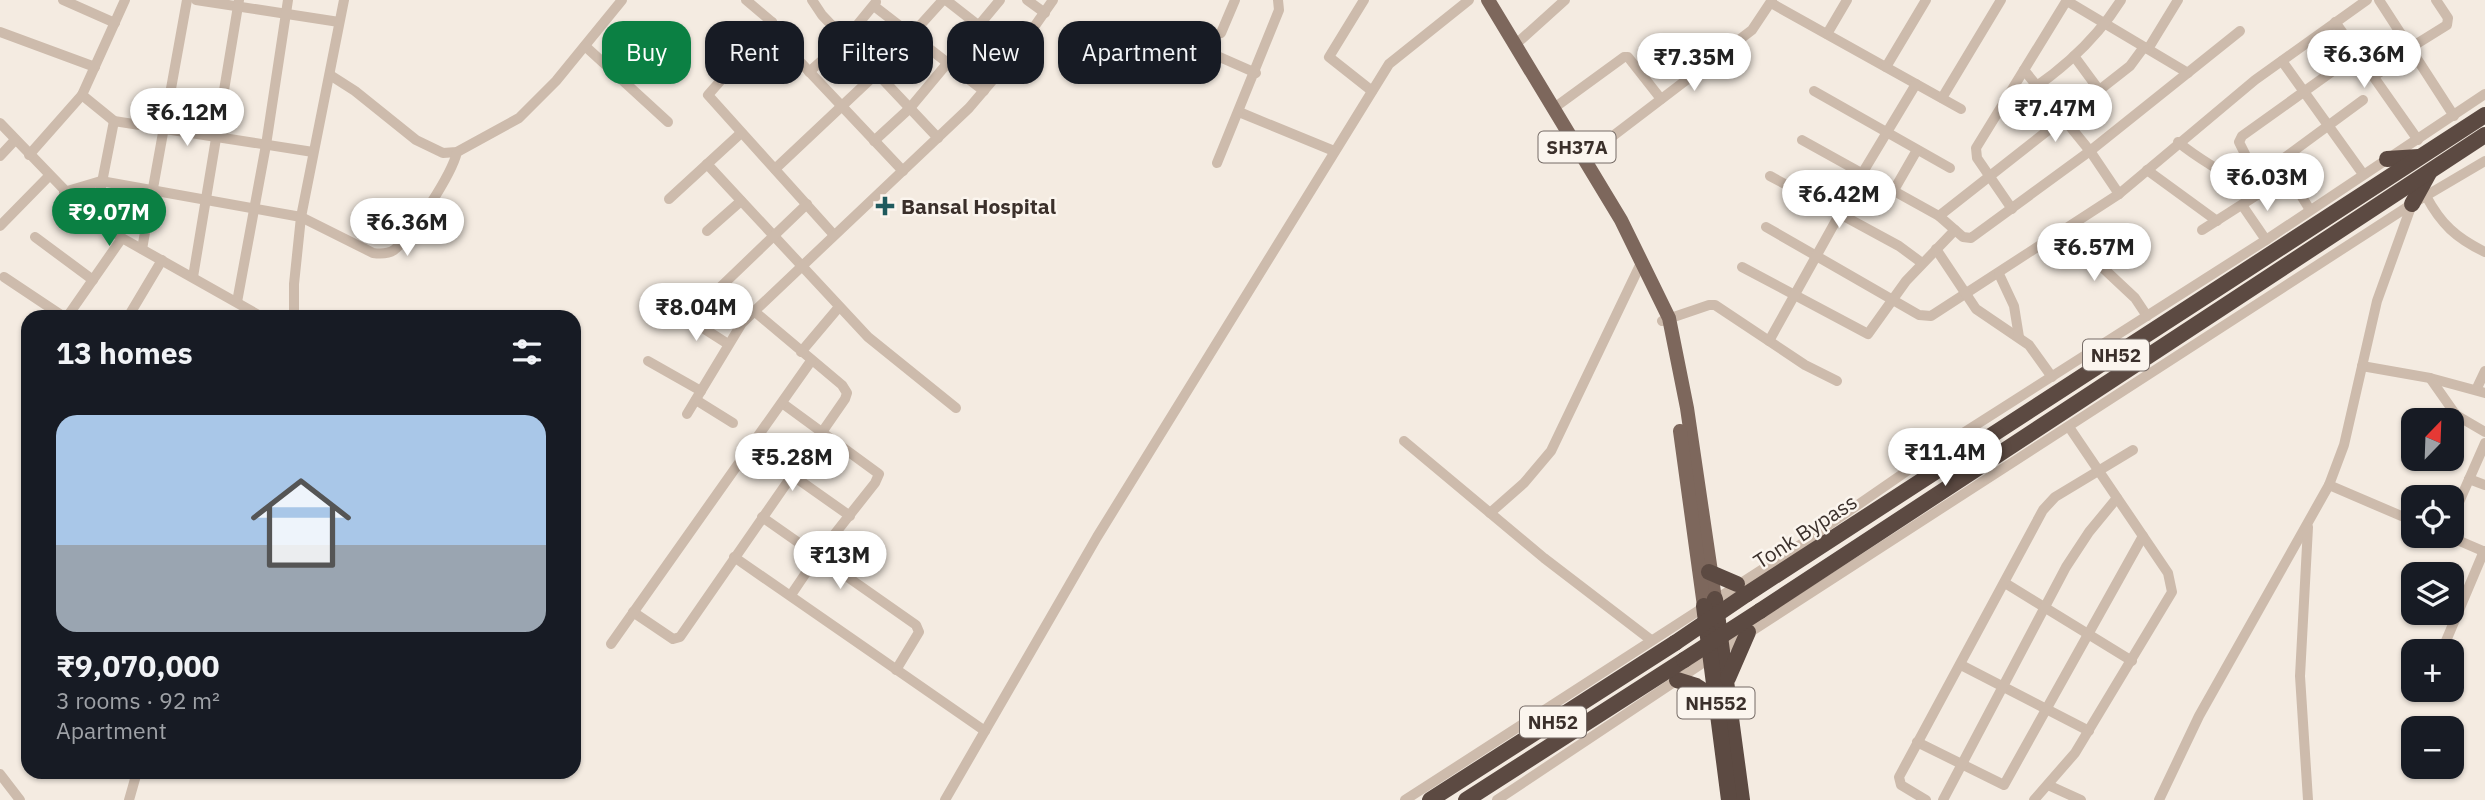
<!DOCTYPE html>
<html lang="en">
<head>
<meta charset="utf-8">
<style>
  :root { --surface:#171b24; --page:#20242c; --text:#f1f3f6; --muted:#9ea1a6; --line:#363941; --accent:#0b8043 }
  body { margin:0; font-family:"IBM Plex Sans",sans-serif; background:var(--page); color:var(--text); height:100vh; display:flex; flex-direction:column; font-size:26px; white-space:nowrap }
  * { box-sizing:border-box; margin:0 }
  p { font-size:23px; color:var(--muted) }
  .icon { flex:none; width:38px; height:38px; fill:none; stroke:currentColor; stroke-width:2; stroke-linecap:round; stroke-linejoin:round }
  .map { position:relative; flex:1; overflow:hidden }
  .side { position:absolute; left:21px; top:310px; width:560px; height:469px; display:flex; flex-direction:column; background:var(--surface); border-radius:21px; box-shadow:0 2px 5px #0004 }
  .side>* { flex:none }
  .guide { position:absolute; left:602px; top:21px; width:665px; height:63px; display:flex; gap:14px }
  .needle { width:46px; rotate:23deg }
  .tools { position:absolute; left:2401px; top:408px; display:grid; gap:14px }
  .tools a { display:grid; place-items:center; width:63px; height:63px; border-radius:14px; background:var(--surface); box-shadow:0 2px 5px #0004; font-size:35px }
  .price { position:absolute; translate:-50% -60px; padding:0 16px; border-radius:24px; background:#fff; color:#222; font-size:23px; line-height:46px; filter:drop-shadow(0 2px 4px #0008) }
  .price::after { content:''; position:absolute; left:50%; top:42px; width:21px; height:16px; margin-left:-10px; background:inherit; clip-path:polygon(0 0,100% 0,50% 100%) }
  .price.on { background:var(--accent); color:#fff }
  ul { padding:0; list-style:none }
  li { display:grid; align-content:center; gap:14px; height:371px; padding:0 35px }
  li+li { border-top:2px solid var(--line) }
  li span { display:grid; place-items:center; height:217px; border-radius:21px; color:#555 }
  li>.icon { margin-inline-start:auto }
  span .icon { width:126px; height:126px; fill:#fffc; stroke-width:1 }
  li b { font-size:30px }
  h2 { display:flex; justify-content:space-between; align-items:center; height:84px; padding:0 35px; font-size:30px }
  .chip { padding:0 24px; border-radius:21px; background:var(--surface); box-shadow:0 2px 5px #0004; font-size:24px; line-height:63px }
  .chip.on { background:var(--accent); color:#fff }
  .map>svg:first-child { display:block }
</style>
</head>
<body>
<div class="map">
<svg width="2485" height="800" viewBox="0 0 2485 800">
  <rect width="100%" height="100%" fill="#f4ebe1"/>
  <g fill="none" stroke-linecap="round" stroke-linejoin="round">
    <!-- minor -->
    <g stroke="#cdbbac" stroke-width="10">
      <polyline points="63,0 115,23"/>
      <polyline points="196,0 339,22"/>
      <polyline points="746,0 772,22 787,48 903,171"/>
      <polyline points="812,0 822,15 938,138"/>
      <polyline points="946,0 1015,54"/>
      <polyline points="1027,0 1045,13"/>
      <polyline points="1364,0 1329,57 1372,91"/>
      <polyline points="2379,0 2454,116"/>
      <polyline points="2067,1 2188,73"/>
      <polyline points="1771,3 1961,109"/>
      <polyline points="874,6 984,91"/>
      <polyline points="772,22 708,95 834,235"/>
      <polyline points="2335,22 2418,140"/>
      <polyline points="0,32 95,67"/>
      <polyline points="1221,33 1235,0"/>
      <polyline points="1827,34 1847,0"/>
      <polyline points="1190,44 1256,73"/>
      <polyline points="1515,45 1565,0"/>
      <polyline points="585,46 668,122"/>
      <polyline points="2410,48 2447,25 2448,18 2436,0"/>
      <polyline points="2148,49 2178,0"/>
      <polyline points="2074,56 2099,90"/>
      <polyline points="2282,61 2363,174"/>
      <polyline points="1886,67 1926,0"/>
      <polyline points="2024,70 2090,151 2119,194"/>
      <polyline points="809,72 845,40 876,2"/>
      <polyline points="330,75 355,91 416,140 443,153 457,152 519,118 556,81 622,0"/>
      <polyline points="2374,76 2412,51"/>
      <polyline points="1814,91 1950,168"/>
      <polyline points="82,95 114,121 313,152"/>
      <polyline points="1942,98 2001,0"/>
      <path d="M2005,105c45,-23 89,-62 116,-105"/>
      <polyline points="1554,108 1624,57 1628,57 1661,99"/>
      <polyline points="1239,112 1334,151"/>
      <polyline points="0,123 82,208 122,238 262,317"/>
      <polyline points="1802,140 1939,216 1963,237 1971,238 2090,151 2240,31"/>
      <polyline points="874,141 910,108 1000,0"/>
      <path d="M2178,142c26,22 52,31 75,55"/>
      <polyline points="29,155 82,95 125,0"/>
      <polyline points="0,156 15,140"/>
      <polyline points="1584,158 1752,30 1772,0"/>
      <polyline points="1217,163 1279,10 1278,0"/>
      <polyline points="707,164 868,337 956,408"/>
      <polyline points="775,169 877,73 943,0"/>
      <polyline points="2147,170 2217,221"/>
      <polyline points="2228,173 2245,154 2239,142 2242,136 2358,53"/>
      <polyline points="1770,176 1899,246 1922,263"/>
      <polyline points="1894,190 1917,150"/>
      <path d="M64,192l37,-11 200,36 72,36c7,1 15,1 21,-3 18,-14 58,-76 63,-98"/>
      <path d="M2426,196c15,28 30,42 59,56"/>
      <polyline points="669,199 741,133"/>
      <polyline points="2242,205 2266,240"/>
      <polyline points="2012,209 1977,158 1976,148 2067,0"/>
      <polyline points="2310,210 2280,161 2363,100"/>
      <polyline points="1939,216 2130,66 2144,47"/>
      <polyline points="95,218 114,121"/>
      <polyline points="0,226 49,176"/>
      <polyline points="2074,226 2103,268 2135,298 2147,316"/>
      <polyline points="1766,227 1919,315 1931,316 2119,194 2255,80 2367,0"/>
      <polyline points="2202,230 2271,186"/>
      <polyline points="707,231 741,201"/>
      <polyline points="35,237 93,280"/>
      <polyline points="142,249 187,0"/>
      <polyline points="1936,249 1976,309 2029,345 2052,377"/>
      <polyline points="1742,267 1868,334 1906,281 1955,230"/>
      <polyline points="1999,274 2014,306 2019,337"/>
      <polyline points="4,277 64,317"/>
      <polyline points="193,277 239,0"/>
      <polyline points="709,298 807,204"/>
      <polyline points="237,302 266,145 288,0"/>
      <polyline points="681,314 728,344"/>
      <polyline points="67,317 122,238"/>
      <polyline points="128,317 162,260"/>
      <polyline points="294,317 294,284 301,217 344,0"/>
      <polyline points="1662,321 1709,305 1715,305 1805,365 1837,381"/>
      <polyline points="1769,341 1863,172 1916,84"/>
      <polyline points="801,352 839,307"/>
      <polyline points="648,361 701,391"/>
      <polyline points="2362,366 2430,378 2485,393"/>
      <polyline points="2430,378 2456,415 2485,432"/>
      <polyline points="2476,390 2485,371"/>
      <polyline points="696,400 733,423"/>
      <polyline points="782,403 879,474 875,483 818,555 791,595"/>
      <polyline points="687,414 742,323 969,108 1015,54 1053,0"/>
      <polyline points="1404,441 1544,558 1651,640"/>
      <polyline points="751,446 850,516"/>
      <polyline points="2469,479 2485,485"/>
      <polyline points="2329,485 2413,521"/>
      <polyline points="1490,513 1524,483 1551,451 1642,261"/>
      <polyline points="762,517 916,625 919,632 896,670"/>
      <polyline points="2452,518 2485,443"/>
      <polyline points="2448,536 2485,552"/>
      <polyline points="734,557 985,731"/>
      <polyline points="2005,583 2132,661"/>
      <polyline points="633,612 673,639 680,637 845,399 847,393 842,385 754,311"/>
      <polyline points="611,644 811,361"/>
      <polyline points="2443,648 2484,551"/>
      <polyline points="1961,665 2089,731"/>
      <polyline points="1917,742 2004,785 2143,536"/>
      <polyline points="0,774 20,800"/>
      <polyline points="2048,785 2081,800"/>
      <polyline points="129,800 137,772"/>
      <polyline points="945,800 1097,537 1389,64 1469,0"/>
      <polyline points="1405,800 1794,549 1946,444 2266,240 2485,94"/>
      <polyline points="1497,800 1710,658 2412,204 2485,161"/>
      <polyline points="1926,800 1901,785 1899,777 2043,510 2055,497 2133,450"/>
      <polyline points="1943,800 2066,567 2089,532 2117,498"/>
      <polyline points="2034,800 2075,753 2172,592 2168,573 2069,427"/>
      <polyline points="2159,800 2199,716 2329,485 2344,445 2377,301 2412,204"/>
      <polyline points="2308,800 2300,676 2308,527"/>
    </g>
    <!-- major -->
    <g stroke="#7d675c" stroke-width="14">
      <polyline points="1488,0 1621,220 1669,318 1687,408 1715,599"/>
      <polyline points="1680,431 1704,606"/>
    </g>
    <!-- highway -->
    <g stroke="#5c4a42" stroke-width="16">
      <polyline points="2387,159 2419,157"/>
      <polyline points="2412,204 2429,173"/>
      <polyline points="1709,572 1737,584"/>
      <polyline points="1747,594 2485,115"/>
      <polyline points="1715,599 1742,800"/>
      <polyline points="1704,606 1729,800"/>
      <polyline points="1760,611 2485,135"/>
      <polyline points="1728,678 1748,632"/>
      <polyline points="1677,680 1696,686 1715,698"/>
      <polyline points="1430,800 1675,643"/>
      <polyline points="1466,800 1684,660"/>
    </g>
    <!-- highway-bridge -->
    <g stroke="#5c4a42" stroke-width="16">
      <polyline points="1675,643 1747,594"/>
      <polyline points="1684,660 1760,611"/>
    </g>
  </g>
  <!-- markers -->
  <path fill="#1f5a5e" stroke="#fbf5ee" stroke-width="2.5" d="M881.5 195.5h7v7h7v7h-7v7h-7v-7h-7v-7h7z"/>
  <g text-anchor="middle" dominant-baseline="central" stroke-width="5" stroke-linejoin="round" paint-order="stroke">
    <!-- shield labels -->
    <g fill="#fbf5ee" stroke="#756b66" stroke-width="2">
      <rect x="1538.5" y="131.5" width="77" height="31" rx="5"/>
      <rect x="2083" y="339.5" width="66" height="31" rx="5"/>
      <rect x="1677.5" y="687.5" width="77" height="31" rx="5"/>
      <rect x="1520" y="706.5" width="66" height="31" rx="5"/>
    </g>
    <g font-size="19" font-weight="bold" fill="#3b302b">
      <text x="1577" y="147">SH37A</text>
      <text x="2116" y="355">NH52</text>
      <text x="1716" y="703">NH552</text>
      <text x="1553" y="722">NH52</text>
    </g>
    <!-- poi labels -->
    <g font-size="21" font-weight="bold" fill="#3b302b" stroke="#fbf5ee" text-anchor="start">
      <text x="901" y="206">Bansal Hospital</text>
    </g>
    <!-- street labels -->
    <g font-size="21" fill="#3b302b" stroke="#fbf5ee">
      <text transform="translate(1805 531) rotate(-33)">Tonk Bypass</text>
    </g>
  </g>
</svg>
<div class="tools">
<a><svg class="needle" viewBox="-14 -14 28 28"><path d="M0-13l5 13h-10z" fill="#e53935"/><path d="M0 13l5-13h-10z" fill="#9ea1a6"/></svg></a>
<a><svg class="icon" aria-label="locate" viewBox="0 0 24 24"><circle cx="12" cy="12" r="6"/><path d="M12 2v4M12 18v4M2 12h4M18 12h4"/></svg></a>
<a><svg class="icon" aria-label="layers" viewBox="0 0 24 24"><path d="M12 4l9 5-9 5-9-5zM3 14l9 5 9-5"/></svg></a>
<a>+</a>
<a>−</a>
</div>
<b class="price" style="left:2364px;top:90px">₹6.36M</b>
<b class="price" style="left:1694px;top:93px">₹7.35M</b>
<b class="price" style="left:2055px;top:144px">₹7.47M</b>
<b class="price" style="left:187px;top:148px">₹6.12M</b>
<b class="price" style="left:2267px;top:213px">₹6.03M</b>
<b class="price" style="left:1839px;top:230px">₹6.42M</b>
<b class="price on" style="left:109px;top:248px">₹9.07M</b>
<b class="price" style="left:407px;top:258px">₹6.36M</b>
<b class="price" style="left:2094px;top:283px">₹6.57M</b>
<b class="price" style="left:696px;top:343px">₹8.04M</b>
<b class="price" style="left:1945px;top:488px">₹11.4M</b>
<b class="price" style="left:792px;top:493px">₹5.28M</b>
<b class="price" style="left:840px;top:591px">₹13M</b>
<div class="guide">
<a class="chip on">Buy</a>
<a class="chip">Rent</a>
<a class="chip">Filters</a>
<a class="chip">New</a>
<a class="chip">Apartment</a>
</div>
<section class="side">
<h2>13 homes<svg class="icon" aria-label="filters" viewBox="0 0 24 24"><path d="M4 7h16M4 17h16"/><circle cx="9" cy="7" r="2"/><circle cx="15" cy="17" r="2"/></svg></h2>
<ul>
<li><span style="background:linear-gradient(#a9c7e8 60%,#9aa5b1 0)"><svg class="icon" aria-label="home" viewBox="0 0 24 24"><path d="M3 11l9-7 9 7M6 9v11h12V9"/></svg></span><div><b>₹9,070,000</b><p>3 rooms · 92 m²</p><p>Apartment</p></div></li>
</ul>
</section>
</div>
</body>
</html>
